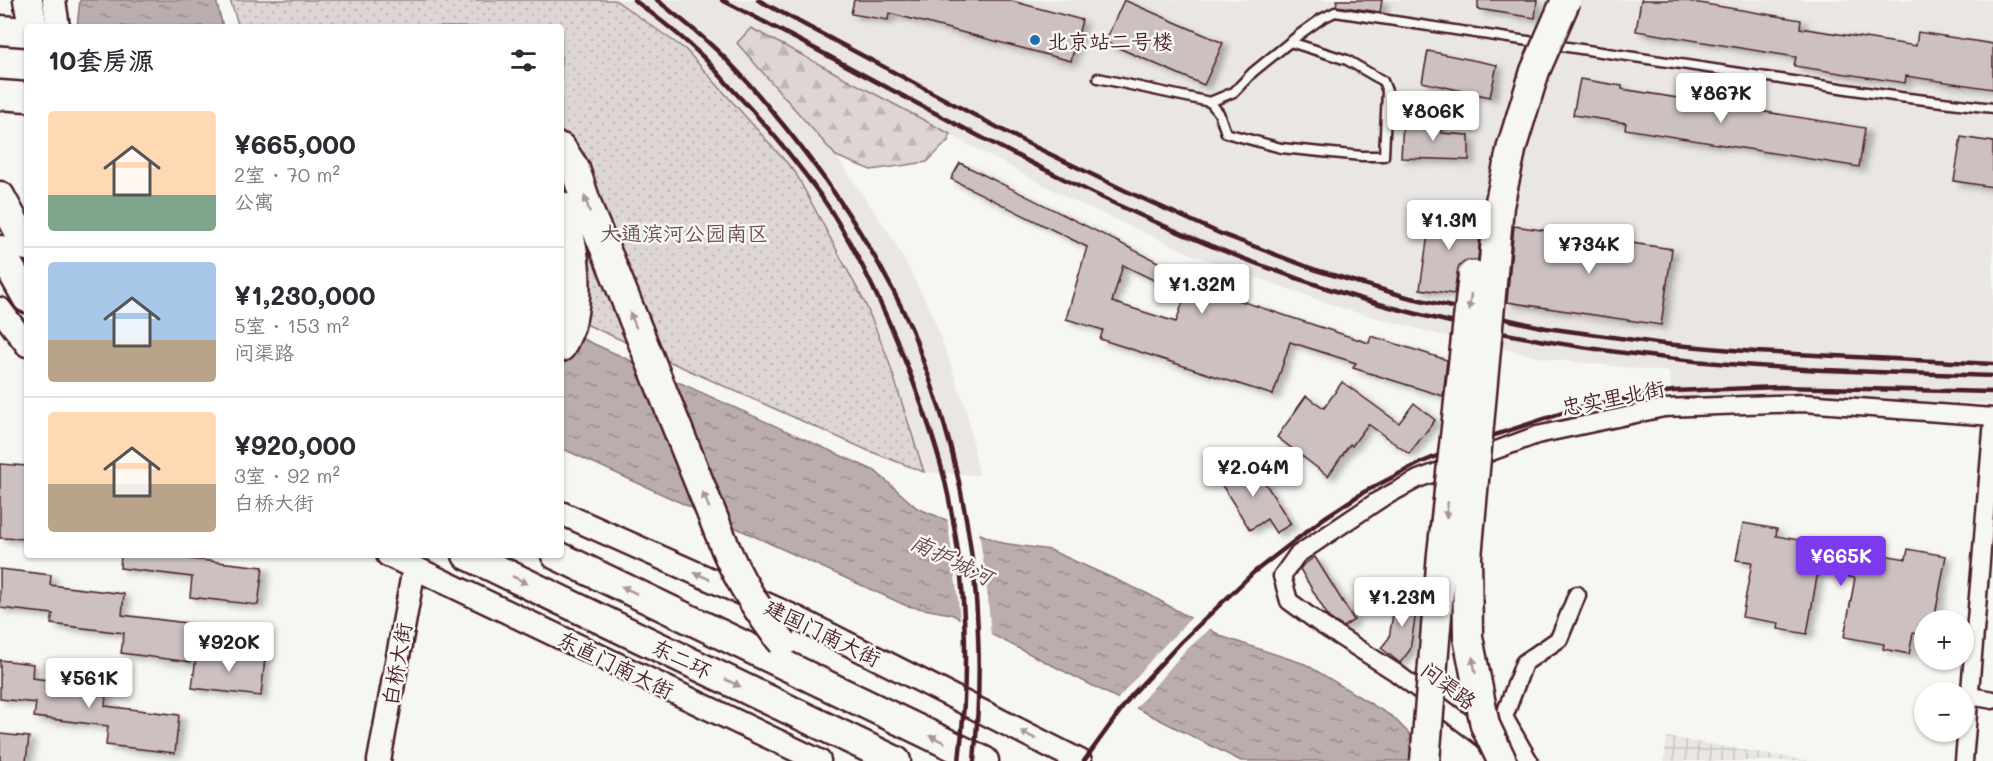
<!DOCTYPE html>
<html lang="zh">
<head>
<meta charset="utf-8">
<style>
  :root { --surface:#fff; --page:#f7f7f7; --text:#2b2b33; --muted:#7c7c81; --line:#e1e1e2; --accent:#7c3aed }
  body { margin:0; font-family:Mali,"LXGW WenKai TC",sans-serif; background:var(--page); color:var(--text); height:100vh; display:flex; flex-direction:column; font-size:22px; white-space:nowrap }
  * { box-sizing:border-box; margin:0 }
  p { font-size:20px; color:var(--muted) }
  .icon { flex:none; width:33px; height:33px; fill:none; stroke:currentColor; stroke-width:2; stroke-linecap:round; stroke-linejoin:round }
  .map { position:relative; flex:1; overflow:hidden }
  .drawer { position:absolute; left:24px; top:24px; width:540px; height:534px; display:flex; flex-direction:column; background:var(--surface); border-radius:6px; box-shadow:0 2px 4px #0004 }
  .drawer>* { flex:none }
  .fabs { position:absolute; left:1914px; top:610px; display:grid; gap:12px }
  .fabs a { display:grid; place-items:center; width:60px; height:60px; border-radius:50%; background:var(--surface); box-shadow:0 2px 4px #0004; font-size:30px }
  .price { position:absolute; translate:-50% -51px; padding:0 14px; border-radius:6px; background:#fff; color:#222; font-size:20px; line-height:39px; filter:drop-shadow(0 2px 3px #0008) }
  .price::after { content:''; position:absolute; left:50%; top:36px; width:18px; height:14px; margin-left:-9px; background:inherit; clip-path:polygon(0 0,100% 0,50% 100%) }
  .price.selected { background:var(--accent); color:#fff }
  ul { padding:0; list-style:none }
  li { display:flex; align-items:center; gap:18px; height:150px; padding:0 24px }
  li+li { border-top:2px solid var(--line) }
  li span { display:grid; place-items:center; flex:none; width:168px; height:120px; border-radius:6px; color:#555 }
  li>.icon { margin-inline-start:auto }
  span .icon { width:72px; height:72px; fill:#fffc; stroke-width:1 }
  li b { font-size:26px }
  h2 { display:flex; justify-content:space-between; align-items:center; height:72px; padding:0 24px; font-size:26px }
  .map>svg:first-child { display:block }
</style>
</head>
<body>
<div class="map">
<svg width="1993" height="761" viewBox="0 0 1993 761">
  <defs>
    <pattern id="industrial-grid" width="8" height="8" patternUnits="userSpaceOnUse" patternTransform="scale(1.5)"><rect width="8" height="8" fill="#e9e6e3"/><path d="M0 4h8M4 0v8" fill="none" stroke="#c9c5c3"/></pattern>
    <pattern id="forest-firs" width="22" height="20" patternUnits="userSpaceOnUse" patternTransform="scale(1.5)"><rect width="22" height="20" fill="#ddd6d5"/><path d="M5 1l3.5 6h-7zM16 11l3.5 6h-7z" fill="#bfb7b7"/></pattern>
    <pattern id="park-dots" width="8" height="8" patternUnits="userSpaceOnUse" patternTransform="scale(1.5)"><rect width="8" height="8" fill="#ddd6d5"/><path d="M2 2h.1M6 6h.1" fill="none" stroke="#bfb7b7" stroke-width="1.8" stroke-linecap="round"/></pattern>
    <pattern id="water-ripples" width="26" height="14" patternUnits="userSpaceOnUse" patternTransform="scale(1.5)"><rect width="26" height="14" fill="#bbadae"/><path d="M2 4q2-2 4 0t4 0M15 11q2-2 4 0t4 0" fill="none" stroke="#9a8c8e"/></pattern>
    <filter id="shadow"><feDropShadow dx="6" dy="4" stdDeviation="3" flood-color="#0004"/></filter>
  </defs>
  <rect width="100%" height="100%" fill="#f6f6f2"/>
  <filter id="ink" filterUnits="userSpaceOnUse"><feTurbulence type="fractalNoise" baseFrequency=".0167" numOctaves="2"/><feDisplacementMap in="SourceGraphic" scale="12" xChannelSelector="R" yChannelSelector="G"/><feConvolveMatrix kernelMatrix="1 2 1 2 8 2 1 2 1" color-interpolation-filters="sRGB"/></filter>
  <g filter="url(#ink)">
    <!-- built -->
    <polygon fill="#e9e6e3" points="615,0 1993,0 1993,404 1794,396 1673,400 1669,372 1549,359 1433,333 1341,308 1196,256 1074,201 751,28 737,43 836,156 893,239 931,311 966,408 979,475 924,472 887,356 686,50"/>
    <!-- industrial -->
    <polygon fill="url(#industrial-grid)" points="1667,737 1810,761 1664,761"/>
    <!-- forest -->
    <polygon fill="url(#forest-firs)" stroke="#947a80" stroke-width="1.5" points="751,28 950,134 949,140 927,162 871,170 836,156 737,43"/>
    <!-- park -->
    <polygon fill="url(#park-dots)" stroke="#947a80" stroke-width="1.5" points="230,0 615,0 686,50 795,172 865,303 887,356 924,472 869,451 561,313 561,27 239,27"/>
    <!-- water -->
    <g fill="url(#water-ripples)" stroke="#8e747a" stroke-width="1.5">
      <polygon points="80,0 216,0 223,27 77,27"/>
      <polygon points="561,329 875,471 917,508 1002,543 1050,550 1148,594 1223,637 1305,664 1393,717 1436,761 1241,761 951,614 907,606 561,448"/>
    </g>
    <!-- pier -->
    <g fill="#f6f6f2">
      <polygon points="947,517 979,530 988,598 991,638 960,622 958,599"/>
      <polygon points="1193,616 1212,627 1183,653 1134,710 1116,701 1156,654"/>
    </g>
    <!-- building -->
    <g fill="#ccc1c0" stroke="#4a1f2b" stroke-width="1.5" filter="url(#shadow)">
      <polygon points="854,0 1008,0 1082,20 1071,61 889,13 888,20 851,14"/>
      <polygon points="1124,0 1223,43 1204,85 1105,42"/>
      <polygon points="1337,0 1382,0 1380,12 1336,6"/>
      <polygon points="1478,0 1537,0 1535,18 1478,9"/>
      <polygon points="1641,0 1681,0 1801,20 1800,28 1916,46 1918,32 1993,44 1993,89 1906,76 1905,83 1794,66 1796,57 1636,31"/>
      <polygon points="1428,51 1497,65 1490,97 1422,82"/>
      <polygon points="1580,79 1622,86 1622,89 1865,128 1859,167 1625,129 1626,123 1573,115"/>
      <polygon points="1403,121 1441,122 1441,133 1469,135 1469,160 1401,158"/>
      <polygon points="1961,137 1993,142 1993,187 1954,181"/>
      <polygon points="960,163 1180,273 1172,289 1123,265 1112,302 1176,322 1189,284 1369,343 1371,336 1447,360 1443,396 1353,368 1356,363 1290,342 1273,395 1100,339 1103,330 1066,319 1087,247 951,179"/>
      <polygon points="1431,214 1481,221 1478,260 1467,260 1459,266 1457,273 1454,294 1420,289"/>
      <polygon points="1514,226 1672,249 1661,325 1507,302"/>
      <polygon points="1342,382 1399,423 1414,403 1435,420 1409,454 1368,424 1352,446 1350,444 1328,476 1277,437 1306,396 1324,408"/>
      <polygon points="1252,459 1246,479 1255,467 1291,524 1276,533 1267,519 1250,530 1215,474 1223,477"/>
      <polygon points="0,464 27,466 27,539 0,538"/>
      <polygon points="1743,523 1777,529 1776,536 1906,559 1908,549 1946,556 1934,621 1924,621 1924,635 1913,633 1909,654 1883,649 1884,644 1844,637 1855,578 1818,571 1807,634 1778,629 1779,623 1742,617 1752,562 1736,560"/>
      <polygon points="121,555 191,555 191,559 263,567 258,605 190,597 192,577 120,568"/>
      <polygon points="1315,557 1354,620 1343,627 1329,618 1300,569 1303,565"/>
      <polygon points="0,569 51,575 50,585 124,594 122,615 195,624 190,662 121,653 124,633 51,624 53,614 0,608"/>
      <polygon points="1396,596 1418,599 1410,650 1400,663 1381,648 1389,638"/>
      <polygon points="197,650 265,658 261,696 192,688"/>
      <polygon points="0,660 33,664 32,678 107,687 105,706 179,715 175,753 106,745 108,726 34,717 36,703 0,699"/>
      <polygon points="0,734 29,737 26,761 0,761"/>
    </g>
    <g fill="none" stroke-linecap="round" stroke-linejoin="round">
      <defs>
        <g id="lane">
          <polyline points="1098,78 1210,102 1234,92 1253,72 1300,34 1321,19 1335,12 1900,97 1993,108"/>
          <polyline points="1210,102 1219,113 1226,133 1281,148 1362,156 1384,156 1387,91 1383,81 1347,60 1290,42"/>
        </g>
        <g id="street">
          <polyline points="1970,696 1993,700"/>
          <polyline points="1488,742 1395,672 1323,626 1289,601 1282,576 1297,555 1379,500 1418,479 1537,435 1664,408 1804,403 1993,417"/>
          <polyline points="1529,761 1504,717 1524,663 1559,639 1577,595"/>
          <polyline points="1964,761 1993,420"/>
        </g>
        <g id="secondary">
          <polyline points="54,0 58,27"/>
          <polyline points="0,309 27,345"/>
          <polyline points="561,513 797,618 1080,761"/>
          <polyline points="388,555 819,761"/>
          <polyline points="379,761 414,568"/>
        </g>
        <g id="highway">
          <polyline points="28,0 33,27"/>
          <polyline points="0,30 27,32"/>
          <polyline points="0,95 27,97"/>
          <polyline points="561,148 575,169 590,214 609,258"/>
          <polyline points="0,196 27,246"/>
          <path d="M561,206c13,37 20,81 9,120 -2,7 -6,14 -9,21"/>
          <polyline points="0,250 27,298"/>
          <polyline points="467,555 896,761"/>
          <polyline points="556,555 984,761"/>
        </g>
      </defs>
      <!-- lane casing -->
      <use href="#lane" stroke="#4a1f2b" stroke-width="13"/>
      <!-- street casing -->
      <use href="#street" stroke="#4a1f2b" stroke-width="21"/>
      <!-- secondary casing -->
      <use href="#secondary" stroke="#4a1f2b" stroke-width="27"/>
      <!-- highway casing -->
      <use href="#highway" stroke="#4a1f2b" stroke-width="33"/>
      <!-- lane -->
      <use href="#lane" stroke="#f6f6f2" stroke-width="8"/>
      <!-- street -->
      <use href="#street" stroke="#f6f6f2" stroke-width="16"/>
      <!-- secondary -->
      <use href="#secondary" stroke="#f6f6f2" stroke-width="22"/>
      <!-- highway -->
      <use href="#highway" stroke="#f6f6f2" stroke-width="28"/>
      <!-- rail -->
      <g stroke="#4a1f2b" stroke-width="4.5">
        <path d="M634,0c23,17 46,35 67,55 11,10 20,22 30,33 33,34 63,70 90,108 30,43 53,92 74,140 19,46 37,93 49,141 22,92 26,190 15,284"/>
        <path d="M657,0c17,14 36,28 52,43 28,25 52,55 76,84 50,62 95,131 127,203 6,15 11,32 17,47 44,124 58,253 45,384"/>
        <path d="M722,0c218,112 430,243 668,307 85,23 172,39 259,49 114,14 230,16 344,20"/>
        <polyline points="758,0 1025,142 1126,191 1219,233 1316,270 1407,297 1546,328 1664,344 1756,352 1993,364"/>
        <polyline points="1084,761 1131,696 1181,642 1253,573 1324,518 1364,492 1420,463 1461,446 1584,406 1673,391 1779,387 1993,392"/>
      </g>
      <defs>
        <g id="highway-bridge">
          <path d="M609,258l118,294c15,34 33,62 56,91"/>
          <polyline points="1425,761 1442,554 1473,275"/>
          <polyline points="1502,761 1485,725 1468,637 1467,557 1499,206 1512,146 1535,71 1566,0"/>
        </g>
      </defs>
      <!-- highway-bridge casing -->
      <use href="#highway-bridge" stroke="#4a1f2b" stroke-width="33" stroke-linecap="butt"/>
      <!-- highway-bridge -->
      <use href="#highway-bridge" stroke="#f6f6f2" stroke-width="28"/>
    </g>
    <!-- one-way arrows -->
    <defs><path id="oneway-solid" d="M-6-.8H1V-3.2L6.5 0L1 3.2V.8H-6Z" transform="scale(1.5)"/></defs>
    <g fill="#a99598">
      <use href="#oneway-solid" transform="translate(587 204) rotate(-109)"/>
      <use href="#oneway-solid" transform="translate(1470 302) rotate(97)"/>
      <use href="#oneway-solid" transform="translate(633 320) rotate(-112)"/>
      <use href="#oneway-solid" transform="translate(706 500) rotate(-112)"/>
      <use href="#oneway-solid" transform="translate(1447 510) rotate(96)"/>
      <use href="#oneway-solid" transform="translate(702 576) rotate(-156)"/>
      <use href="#oneway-solid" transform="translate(520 580) rotate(26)"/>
      <use href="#oneway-solid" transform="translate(629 590) rotate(-154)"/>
      <use href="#oneway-solid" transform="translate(1474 665) rotate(-101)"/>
      <use href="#oneway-solid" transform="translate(733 683) rotate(26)"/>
      <use href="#oneway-solid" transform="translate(1028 735) rotate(-153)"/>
      <use href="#oneway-solid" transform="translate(937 739) rotate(-155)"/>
    </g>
  </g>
  <!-- markers -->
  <circle fill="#1f6fb2" stroke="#f6f6f2" stroke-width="2" cx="1035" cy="40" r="6"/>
  <g text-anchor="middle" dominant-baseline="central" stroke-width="5" stroke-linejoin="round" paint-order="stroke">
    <!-- poi labels -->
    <g font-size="21" fill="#4a1f2b" stroke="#f6f6f2" text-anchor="start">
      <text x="1047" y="40">北京站二号楼</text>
    </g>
    <!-- park labels -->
    <g font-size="21" fill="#6f4d56" stroke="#f6f6f2">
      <text x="684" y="232">大通滨河公园南区</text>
    </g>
    <!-- street labels -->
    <g font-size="21" fill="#4a1f2b" stroke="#f6f6f2">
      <text transform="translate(1613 397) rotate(-11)">忠实里北街</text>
      <text transform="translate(823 632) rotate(26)">建国门南大街</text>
      <text transform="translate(682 658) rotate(26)">东二环</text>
      <text transform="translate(396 664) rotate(-80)">白桥大街</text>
      <text transform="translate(616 664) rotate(26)">东直门南大街</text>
      <text transform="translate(1449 685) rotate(37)">问渠路</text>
    </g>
    <!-- water labels -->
    <g font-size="22" font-style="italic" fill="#6c4a52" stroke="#f6f6f2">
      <text transform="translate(952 559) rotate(26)">南护城河</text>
    </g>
  </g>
</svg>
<div class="fabs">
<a>+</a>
<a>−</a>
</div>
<b class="price" style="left:1721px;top:124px">¥867K</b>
<b class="price" style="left:1433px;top:142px">¥806K</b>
<b class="price" style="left:1449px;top:251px">¥1.3M</b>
<b class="price" style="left:1589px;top:275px">¥734K</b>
<b class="price" style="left:1202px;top:315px">¥1.32M</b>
<b class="price" style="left:1253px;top:498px">¥2.04M</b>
<b class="price selected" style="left:1841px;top:587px">¥665K</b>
<b class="price" style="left:1402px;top:628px">¥1.23M</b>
<b class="price" style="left:229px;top:673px">¥920K</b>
<b class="price" style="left:89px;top:709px">¥561K</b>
<section class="drawer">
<h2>10套房源<svg class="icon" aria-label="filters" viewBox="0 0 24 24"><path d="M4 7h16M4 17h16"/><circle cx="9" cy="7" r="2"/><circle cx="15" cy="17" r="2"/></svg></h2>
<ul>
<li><span style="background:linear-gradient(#ffd9b3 70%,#7fa58c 0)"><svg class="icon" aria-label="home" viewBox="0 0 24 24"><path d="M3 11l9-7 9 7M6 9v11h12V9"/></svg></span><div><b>¥665,000</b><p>2室 · 70 m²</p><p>公寓</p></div></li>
<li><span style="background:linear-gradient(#a9c7e8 65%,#b9a48a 0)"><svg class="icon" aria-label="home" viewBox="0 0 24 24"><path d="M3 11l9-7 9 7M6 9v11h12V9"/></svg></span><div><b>¥1,230,000</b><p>5室 · 153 m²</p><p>问渠路</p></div></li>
<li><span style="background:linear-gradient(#ffd9b3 60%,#b9a48a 0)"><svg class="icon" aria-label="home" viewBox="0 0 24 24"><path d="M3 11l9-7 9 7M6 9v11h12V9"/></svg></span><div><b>¥920,000</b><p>3室 · 92 m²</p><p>白桥大街</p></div></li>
</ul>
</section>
</div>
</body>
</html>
